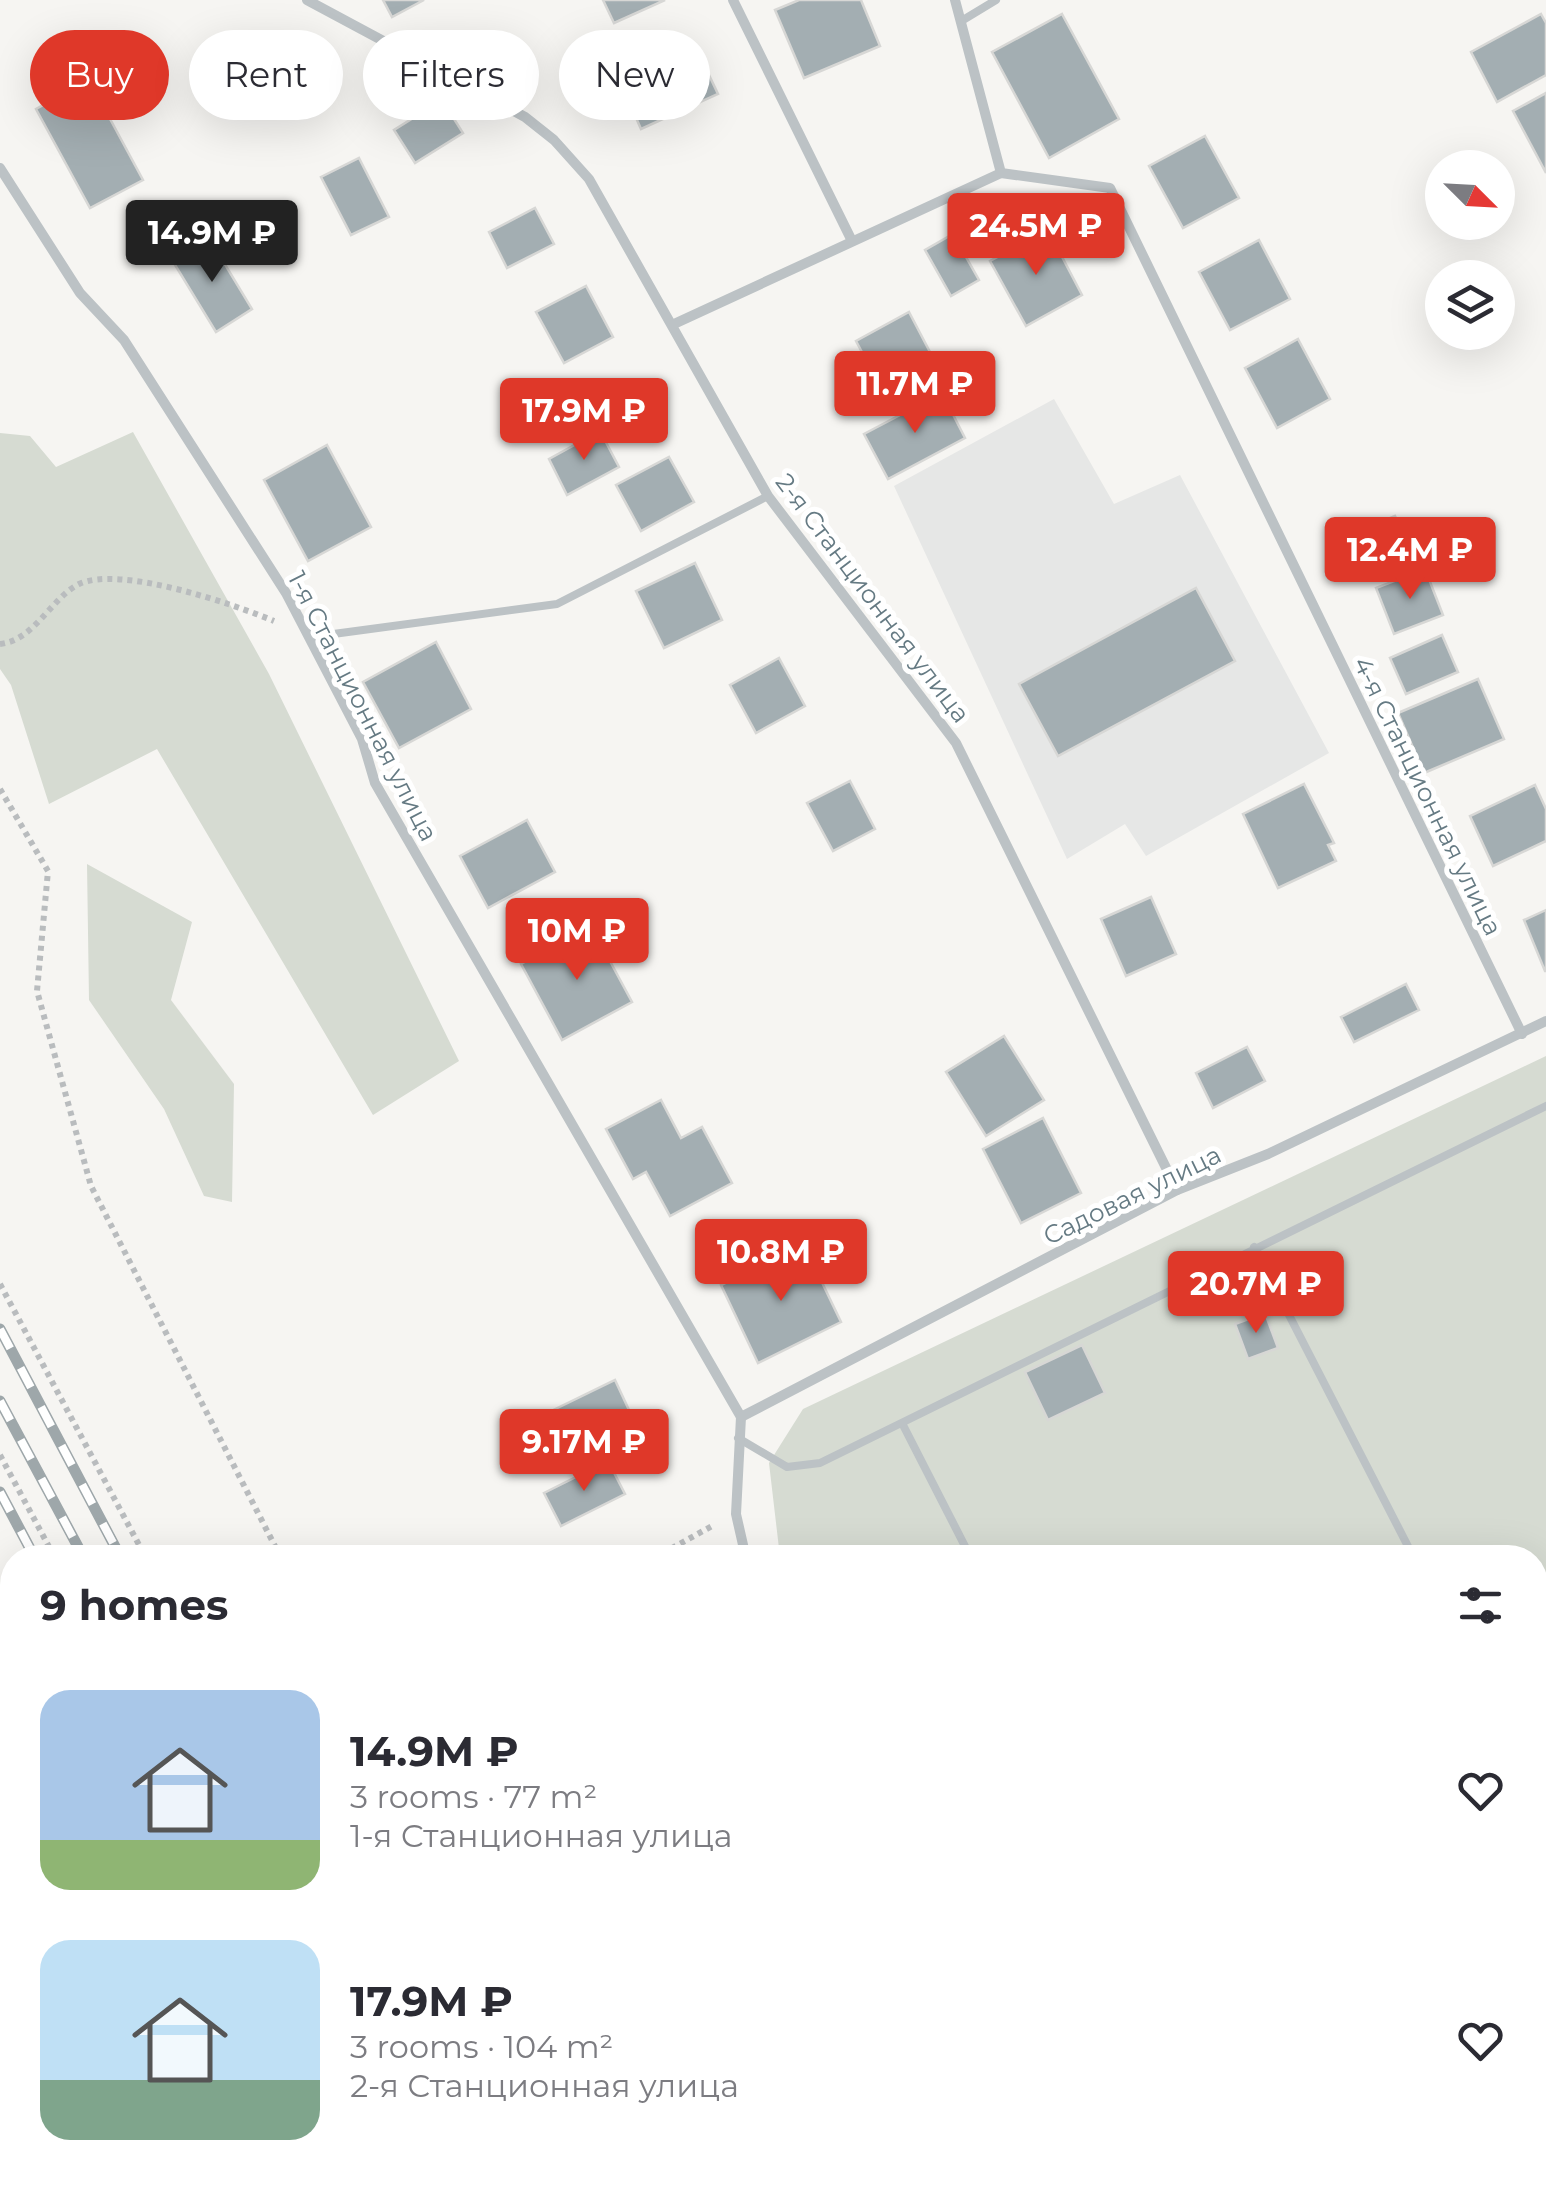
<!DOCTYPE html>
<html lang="en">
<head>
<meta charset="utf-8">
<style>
  :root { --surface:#fff; --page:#f2f2f3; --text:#2b2b33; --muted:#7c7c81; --accent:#df3829 }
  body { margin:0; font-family:Montserrat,sans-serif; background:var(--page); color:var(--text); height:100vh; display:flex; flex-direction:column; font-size:38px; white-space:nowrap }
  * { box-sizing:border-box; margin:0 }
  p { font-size:32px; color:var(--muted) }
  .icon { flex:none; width:55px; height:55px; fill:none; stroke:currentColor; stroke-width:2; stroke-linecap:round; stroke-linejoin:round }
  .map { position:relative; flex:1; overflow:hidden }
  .details { position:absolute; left:0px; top:1545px; width:1548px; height:642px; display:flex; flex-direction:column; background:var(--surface); border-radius:40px 40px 0 0; box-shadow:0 10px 40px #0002 }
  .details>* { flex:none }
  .hud { position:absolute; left:30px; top:30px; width:1000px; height:90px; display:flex; gap:20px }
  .needle { width:65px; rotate:114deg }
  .buttons { position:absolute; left:1425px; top:150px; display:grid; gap:20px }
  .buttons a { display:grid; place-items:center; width:90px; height:90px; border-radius:50%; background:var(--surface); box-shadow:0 10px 40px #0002; font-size:50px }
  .price { position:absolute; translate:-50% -85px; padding:0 22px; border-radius:10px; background:var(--accent); color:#fff; font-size:32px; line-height:65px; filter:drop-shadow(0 2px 5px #0008) }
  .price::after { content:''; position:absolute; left:50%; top:60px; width:30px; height:22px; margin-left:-15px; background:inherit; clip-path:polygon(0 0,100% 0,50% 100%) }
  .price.selected { background:#222; color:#fff }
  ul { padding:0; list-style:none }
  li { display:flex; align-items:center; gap:30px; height:250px; padding:0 40px }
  li span { display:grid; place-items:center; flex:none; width:280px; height:200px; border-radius:30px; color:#555 }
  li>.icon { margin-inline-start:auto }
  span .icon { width:120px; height:120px; fill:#fffc; stroke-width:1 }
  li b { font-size:42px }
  h2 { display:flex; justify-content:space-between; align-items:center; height:120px; padding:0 40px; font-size:42px }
  .pill { padding:0 35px; border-radius:45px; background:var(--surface); box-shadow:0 10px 40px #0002; font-size:35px; line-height:90px }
  .pill.selected { background:var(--accent); color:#fff }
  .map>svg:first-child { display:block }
</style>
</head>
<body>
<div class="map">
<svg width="1546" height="2187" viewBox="0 0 1546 2187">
  <rect width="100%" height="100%" fill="#f6f5f2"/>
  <!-- built -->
  <polygon fill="#e6e7e6" points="1054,399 1114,504 1180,475 1329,753 1146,856 1125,824 1067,859 894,486"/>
  <!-- green -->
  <g fill="#d6dbd2">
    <polygon points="133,432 269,674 459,1061 373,1115 157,749 49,804 11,685 0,669 0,433 30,436 56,467"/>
    <polygon points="87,864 192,922 171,1000 234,1084 232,1202 204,1196 164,1109 89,1000"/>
    <polygon points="1546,1056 1546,2187 1031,2187 1025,2175 1535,2175 1535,1558 780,1557 769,1463 803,1409"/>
  </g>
  <!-- building -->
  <g fill="#a3aeb2" stroke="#d7d7d5" stroke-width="2.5">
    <polygon points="383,0 424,0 392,17"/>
    <polygon points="603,0 665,0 614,23"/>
    <polygon points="799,0 861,0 880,46 804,78 775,10"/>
    <polygon points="1062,14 1119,119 1049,158 992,52"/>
    <polygon points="1541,14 1546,23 1546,75 1497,102 1471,52"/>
    <polygon points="699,54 718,94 641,129 623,88"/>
    <polygon points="89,80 143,180 90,208 36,109"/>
    <polygon points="1546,93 1546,173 1513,111"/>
    <polygon points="442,100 463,133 415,163 394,130"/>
    <polygon points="1205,136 1239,198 1183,228 1149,166"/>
    <polygon points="359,158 389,217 351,235 321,177"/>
    <polygon points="535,208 554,244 507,268 489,232"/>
    <polygon points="1048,230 1082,295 1026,326 990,261"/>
    <polygon points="953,234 979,280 951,296 925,250"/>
    <polygon points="209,238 252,309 216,332 172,260"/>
    <polygon points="1259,240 1290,299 1230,330 1199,272"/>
    <polygon points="586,286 613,337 564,363 536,312"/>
    <polygon points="909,312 931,354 878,382 856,341"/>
    <polygon points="1298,339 1330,399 1277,428 1245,368"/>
    <polygon points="942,393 965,438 888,479 864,434"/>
    <polygon points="600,431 619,467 567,495 549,459"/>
    <polygon points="327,445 371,527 308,561 264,480"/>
    <polygon points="669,457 694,502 641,531 616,485"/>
    <polygon points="1395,516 1409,549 1365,567 1351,535"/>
    <polygon points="695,563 722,620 664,648 636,591"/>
    <polygon points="1425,569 1443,615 1394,634 1376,588"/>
    <polygon points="1196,588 1235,661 1058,756 1019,684"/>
    <polygon points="1442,635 1458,672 1406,694 1390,658"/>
    <polygon points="436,642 471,709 399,748 363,682"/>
    <polygon points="779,658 805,706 756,733 730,685"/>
    <polygon points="1478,679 1504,739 1424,773 1398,713"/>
    <polygon points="850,781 875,829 833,851 807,803"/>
    <polygon points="1304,784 1334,843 1328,845 1336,861 1278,888 1243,814"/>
    <polygon points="1535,785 1546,809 1546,841 1493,866 1470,816"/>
    <polygon points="527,820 555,872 488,908 460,856"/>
    <polygon points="1151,897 1176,954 1126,976 1101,919"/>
    <polygon points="1546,910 1546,971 1545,971 1524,920"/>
    <polygon points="591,926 632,1002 562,1040 521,964"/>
    <polygon points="1406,984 1419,1010 1354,1042 1341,1017"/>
    <polygon points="1004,1036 1044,1100 986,1136 946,1072"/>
    <polygon points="1247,1047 1265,1081 1213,1108 1196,1073"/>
    <polygon points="661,1100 681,1138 702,1127 732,1183 670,1216 646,1172 633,1179 606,1129"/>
    <polygon points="1043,1118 1081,1193 1021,1223 983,1149"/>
    <polygon points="804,1245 841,1322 758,1363 721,1285"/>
    <polygon points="1265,1313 1278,1348 1248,1359 1235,1324"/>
    <polygon points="1082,1345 1105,1393 1048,1420 1025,1372"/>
    <polygon points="615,1380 635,1423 559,1460 539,1417"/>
    <polygon points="608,1461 625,1494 561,1526 544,1493"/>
    <polygon points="0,2124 12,2150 12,2175 25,2175 31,2187 0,2187"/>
  </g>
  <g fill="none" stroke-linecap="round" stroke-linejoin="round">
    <!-- path -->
    <g stroke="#b9bcbe" stroke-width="6" stroke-dasharray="5 5" stroke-linecap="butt">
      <path d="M0,644c35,-4 51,-46 79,-60 41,-19 154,20 195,37"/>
      <polyline points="0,789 48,871 37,991 91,1186 281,1558"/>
      <polyline points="0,1284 146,1558"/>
      <polyline points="0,1455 55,1558"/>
      <polyline points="654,1558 714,1525"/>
      <polyline points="0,1853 12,1869"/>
      <polyline points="199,2175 205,2187"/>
      <polyline points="609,2175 615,2187"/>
    </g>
    <!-- lane -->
    <g stroke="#bcc2c5" stroke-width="8">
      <polyline points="963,20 996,0"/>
      <polyline points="311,637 557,604 768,496"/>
      <polyline points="1254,1247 1414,1558"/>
      <polyline points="903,1425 971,1558"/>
      <polyline points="738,1438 787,1467 820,1463 1546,1106"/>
      <polyline points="1535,1790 1546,1812"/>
      <polyline points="1288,2175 1294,2187"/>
    </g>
    <!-- street -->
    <g stroke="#bcc2c5" stroke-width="10">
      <polyline points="307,0 525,117 554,140 589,179 768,496 956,743 1177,1190"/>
      <polyline points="733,0 851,239"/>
      <polyline points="955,0 1001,173 1110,188 1522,1034"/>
      <polyline points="0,168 80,293 124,340 286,593 362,739 375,783 741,1417 736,1514 746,1558"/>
      <polyline points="674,324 1001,173"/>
      <polyline points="741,1417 1177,1190 1268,1154 1546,1021"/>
      <polyline points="0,2036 12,2060"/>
      <polyline points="72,2175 78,2187"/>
      <polyline points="1003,2175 1009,2187"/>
    </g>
    <defs>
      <g id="rail">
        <polyline points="0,1329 121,1558"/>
        <polyline points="0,1401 84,1558"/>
        <polyline points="0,1492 35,1558"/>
        <polyline points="361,2175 368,2187"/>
        <polyline points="412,2175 418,2187"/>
        <polyline points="447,2175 454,2187"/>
      </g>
    </defs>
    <!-- rail casing -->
    <use href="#rail" stroke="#9ea7aa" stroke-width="11"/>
    <!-- rail -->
    <use href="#rail" stroke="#fff" stroke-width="8" stroke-dasharray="22" stroke-linecap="butt"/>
  </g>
  <g text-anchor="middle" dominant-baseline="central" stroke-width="10" stroke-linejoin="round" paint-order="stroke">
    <!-- street labels -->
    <g font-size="25" fill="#657a83" stroke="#fff">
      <text transform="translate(873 598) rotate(53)">2-я Станционная улица</text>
      <text transform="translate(363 706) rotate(63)">1-я Станционная улица</text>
      <text transform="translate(1428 796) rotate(64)">4-я Станционная улица</text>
      <text transform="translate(1132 1195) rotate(-26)">Садовая улица</text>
    </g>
  </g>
</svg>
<div class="buttons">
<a><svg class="needle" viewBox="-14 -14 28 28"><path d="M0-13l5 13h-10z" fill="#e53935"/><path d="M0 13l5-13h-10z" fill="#7c7c81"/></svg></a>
<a><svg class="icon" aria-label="layers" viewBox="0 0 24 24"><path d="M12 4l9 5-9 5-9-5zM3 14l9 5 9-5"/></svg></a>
</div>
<b class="price" style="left:1036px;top:278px">24.5M ₽</b>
<b class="price selected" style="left:212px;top:285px">14.9M ₽</b>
<b class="price" style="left:915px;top:436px">11.7M ₽</b>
<b class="price" style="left:584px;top:463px">17.9M ₽</b>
<b class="price" style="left:1410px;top:602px">12.4M ₽</b>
<b class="price" style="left:577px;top:983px">10M ₽</b>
<b class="price" style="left:781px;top:1304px">10.8M ₽</b>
<b class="price" style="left:1256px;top:1336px">20.7M ₽</b>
<b class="price" style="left:584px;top:1494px">9.17M ₽</b>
<div class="hud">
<a class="pill selected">Buy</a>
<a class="pill">Rent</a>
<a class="pill">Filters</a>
<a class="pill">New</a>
</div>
<section class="details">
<h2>9 homes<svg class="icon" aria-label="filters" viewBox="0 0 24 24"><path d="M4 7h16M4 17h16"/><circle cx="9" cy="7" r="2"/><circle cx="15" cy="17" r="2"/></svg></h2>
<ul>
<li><span style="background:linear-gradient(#a9c7e8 75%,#8fb573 0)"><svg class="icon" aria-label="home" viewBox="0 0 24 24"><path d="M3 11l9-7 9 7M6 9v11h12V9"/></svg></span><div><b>14.9M ₽</b><p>3 rooms · 77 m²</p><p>1-я Станционная улица</p></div><svg class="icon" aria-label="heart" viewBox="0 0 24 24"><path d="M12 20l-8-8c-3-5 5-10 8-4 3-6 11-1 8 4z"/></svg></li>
<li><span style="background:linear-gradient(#bfe0f5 70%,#7fa58c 0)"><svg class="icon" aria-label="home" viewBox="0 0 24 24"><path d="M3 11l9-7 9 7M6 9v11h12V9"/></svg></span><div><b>17.9M ₽</b><p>3 rooms · 104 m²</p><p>2-я Станционная улица</p></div><svg class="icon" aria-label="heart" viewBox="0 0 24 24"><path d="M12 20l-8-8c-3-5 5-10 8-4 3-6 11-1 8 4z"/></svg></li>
</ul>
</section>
</div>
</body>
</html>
